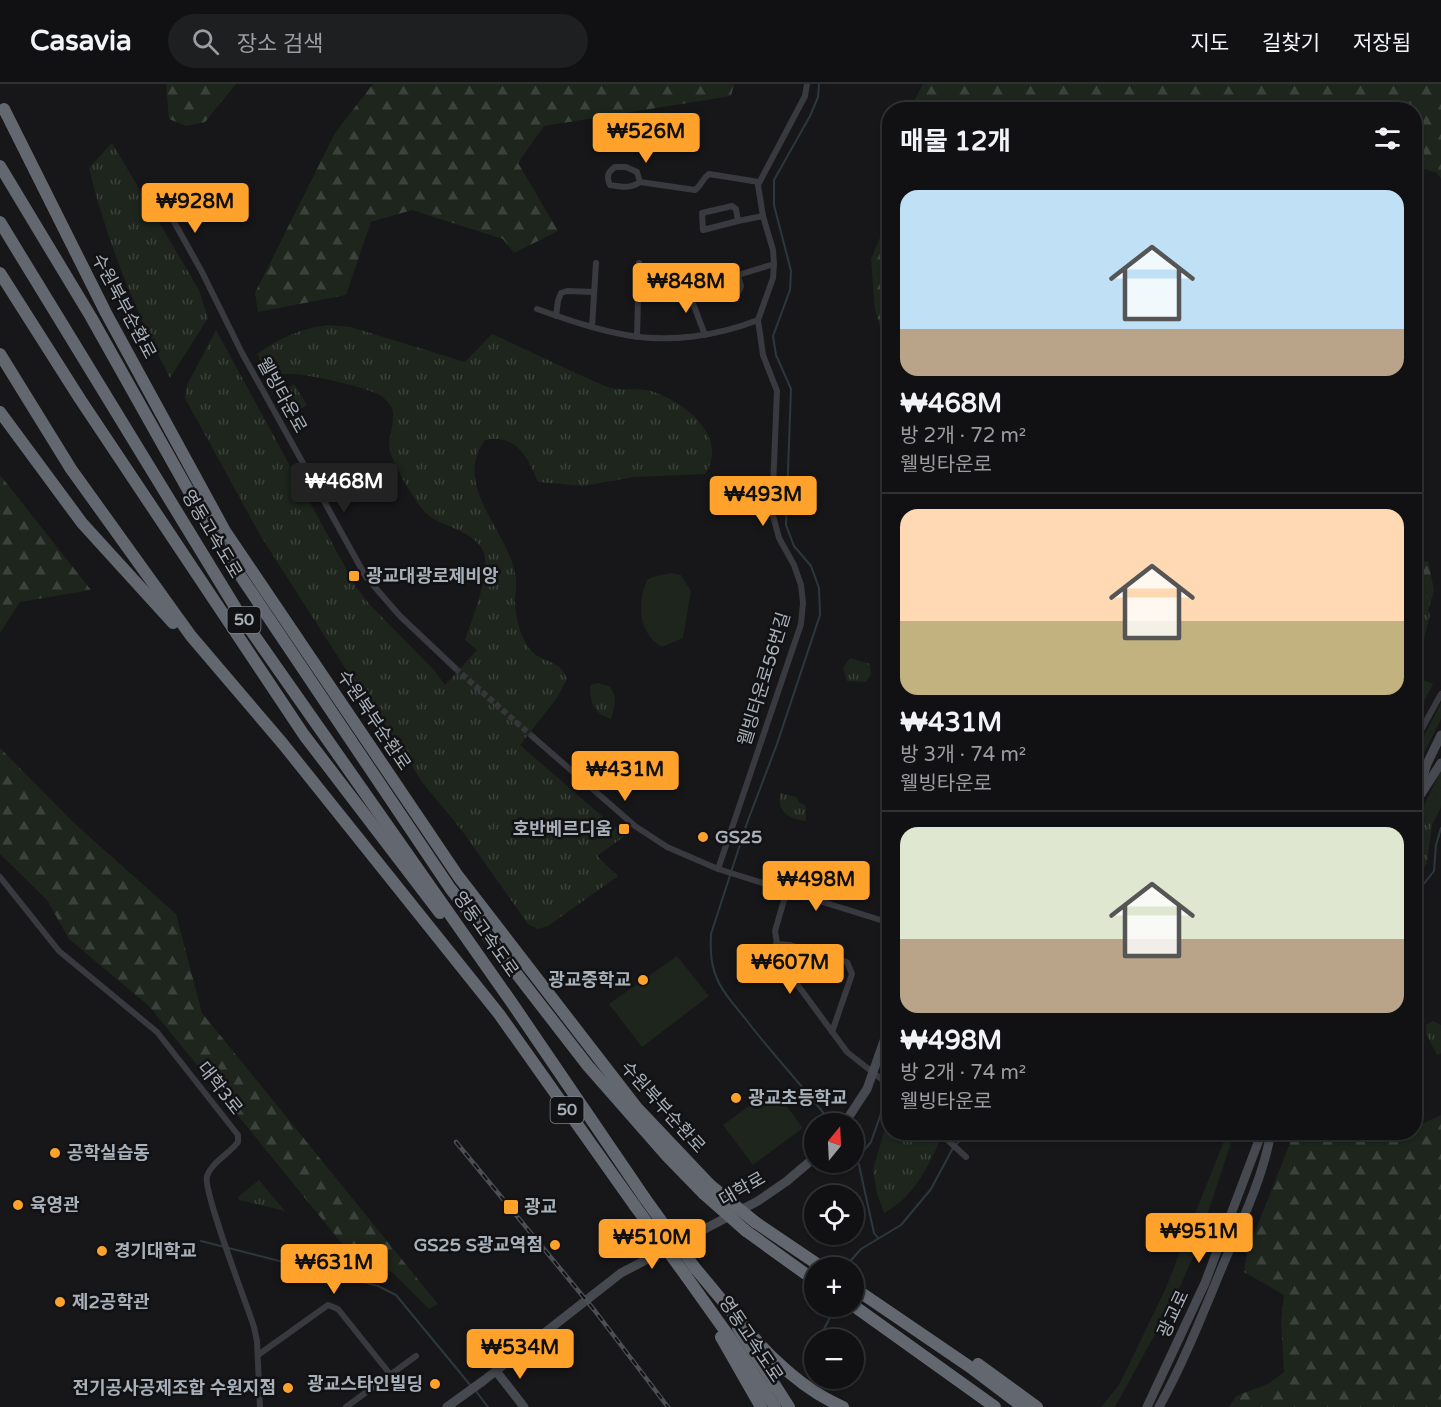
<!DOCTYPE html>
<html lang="ko">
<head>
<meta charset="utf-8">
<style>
  :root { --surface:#111113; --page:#1e1f21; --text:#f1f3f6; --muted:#9c9da0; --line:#303133; --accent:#fea22b }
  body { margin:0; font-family:"Varela Round","Noto Sans KR",sans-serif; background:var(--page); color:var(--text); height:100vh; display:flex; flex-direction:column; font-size:22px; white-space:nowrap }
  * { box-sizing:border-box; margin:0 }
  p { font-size:20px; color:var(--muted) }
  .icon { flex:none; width:33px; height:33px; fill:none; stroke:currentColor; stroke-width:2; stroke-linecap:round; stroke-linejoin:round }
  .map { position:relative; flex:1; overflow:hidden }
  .panel { position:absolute; left:882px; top:18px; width:540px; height:1038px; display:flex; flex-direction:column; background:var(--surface); border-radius:24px; box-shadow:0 2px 4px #0004,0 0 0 2px var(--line) }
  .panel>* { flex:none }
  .needle { width:39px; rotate:18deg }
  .controls { position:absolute; left:804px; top:1029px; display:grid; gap:12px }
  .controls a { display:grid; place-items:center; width:60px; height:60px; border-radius:50%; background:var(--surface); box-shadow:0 2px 4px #0004,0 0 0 2px var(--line); font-size:30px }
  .price { position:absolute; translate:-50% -51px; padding:0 14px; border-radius:6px; background:var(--accent); color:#111; font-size:20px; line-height:39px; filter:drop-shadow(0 2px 3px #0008) }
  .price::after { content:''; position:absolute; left:50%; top:36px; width:18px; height:14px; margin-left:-9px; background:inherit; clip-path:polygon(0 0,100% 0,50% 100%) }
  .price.active { background:#222; color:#fff }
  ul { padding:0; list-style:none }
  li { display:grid; align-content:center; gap:12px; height:318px; padding:0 18px }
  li+li { border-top:2px solid var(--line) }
  li span { display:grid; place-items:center; height:186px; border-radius:18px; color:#555 }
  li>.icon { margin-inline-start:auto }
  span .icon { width:108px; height:108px; fill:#fffc; stroke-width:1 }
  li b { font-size:26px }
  h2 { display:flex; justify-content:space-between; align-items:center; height:72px; padding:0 18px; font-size:26px }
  header { display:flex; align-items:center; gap:36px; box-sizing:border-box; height:84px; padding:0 30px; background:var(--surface); border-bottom:2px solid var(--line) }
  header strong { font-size:28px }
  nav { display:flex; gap:33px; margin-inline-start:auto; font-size:21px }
  .search { width:420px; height:54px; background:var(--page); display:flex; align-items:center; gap:15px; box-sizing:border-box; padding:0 21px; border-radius:33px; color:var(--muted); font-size:22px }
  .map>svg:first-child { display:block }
</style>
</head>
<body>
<header>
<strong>Casavia</strong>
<div class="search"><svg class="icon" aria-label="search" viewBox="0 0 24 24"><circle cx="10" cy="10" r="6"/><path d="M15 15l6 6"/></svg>장소 검색</div>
<nav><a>지도</a><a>길찾기</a><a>저장됨</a></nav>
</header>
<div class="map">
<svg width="1441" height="1323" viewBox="0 0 1441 1323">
  <defs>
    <pattern id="forest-firs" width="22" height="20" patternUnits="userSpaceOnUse" patternTransform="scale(1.5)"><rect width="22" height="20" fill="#1d251d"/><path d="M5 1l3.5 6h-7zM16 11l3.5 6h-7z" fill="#3b423c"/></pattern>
    <pattern id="park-tufts" width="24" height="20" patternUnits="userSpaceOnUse" patternTransform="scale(1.5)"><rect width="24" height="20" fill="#1d251d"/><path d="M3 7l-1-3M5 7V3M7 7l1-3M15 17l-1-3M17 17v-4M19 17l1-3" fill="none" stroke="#3b423c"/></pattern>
  </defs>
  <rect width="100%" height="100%" fill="#171719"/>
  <!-- green -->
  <g fill="#1d251d">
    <path d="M671,489l10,2 10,16 -8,47 -21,9c-24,-13 -25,-44 -15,-67l5,-3z"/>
    <polygon points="1441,619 1441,635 1415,687 1415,669"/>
    <polygon points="1441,686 1441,703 1415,756 1415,740"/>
    <polygon points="677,872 709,912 642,963 609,920"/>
    <polygon points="773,1004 803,1044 753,1081 723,1041"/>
    <polygon points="1227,1049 1237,1049 1231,1059 1195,1168 1176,1212 1115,1323 1101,1323 1119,1301 1165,1206"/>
  </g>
  <!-- forest -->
  <g fill="url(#forest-firs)">
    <polygon points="166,0 236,0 205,38 186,42 169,35"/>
    <polygon points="373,0 734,0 731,12 544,42 518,79 558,147 514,169 503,155 412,126 371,138 346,211 258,228 255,209 335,49"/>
    <polygon points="923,0 1441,0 1441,95 1437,89 1415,82 1414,26 910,25"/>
    <polygon points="889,132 889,251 882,249 875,226 871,175"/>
    <polygon points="0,391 91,506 20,518 0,549"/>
    <polygon points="1415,477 1421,479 1428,477 1434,506 1415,573"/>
    <polygon points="0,664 74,739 176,830 202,929 438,1220 429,1225 393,1189 348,1167 149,922 69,855 47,816 0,770"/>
    <polygon points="1441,1031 1441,1323 1229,1323 1236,1312 1268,1300 1284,1288 1281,1238 1284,1211 1244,1188 1247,1168 1294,1049 1414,1048 1415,1043"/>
  </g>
  <!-- park -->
  <g fill="url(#park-tufts)">
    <path d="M112,59l87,147 9,28 -38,60c-34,-65 -64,-139 -81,-210z"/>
    <path d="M327,241l24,2 114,35 27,-28c38,17 75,36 113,52 14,6 32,1 46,5 33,10 79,46 54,83l-71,3 -51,9 -45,-4c-10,-25 -23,-49 -53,-42 -33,45 22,90 30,133 2,9 1,18 0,27 0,15 4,32 12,45 10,19 33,12 40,34l-10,19 -37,47 105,91 -28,20 21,20 -70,50 -10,3 -10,-5 -68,-96 -38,-46 -37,-58 -29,-39 -96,-150 -75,-137 2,-13 29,-55 140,257 14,18 64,65 11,15 32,-35 -12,-10c7,-21 27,-69 18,-89 -10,-23 -47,-24 -60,-41 -9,-11 -33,-50 -34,-64 0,-12 8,-29 2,-40 -2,-3 -7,-8 -10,-10 -13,-9 -81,-24 -97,-22 -5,1 -9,3 -13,5l-14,-25c23,-16 42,-25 70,-29z"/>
    <polygon points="294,300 307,321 297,328 284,307"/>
    <polygon points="1415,508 1431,514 1428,526 1430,531 1415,590"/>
    <polygon points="850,574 870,580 871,590 866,598 847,597 843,584"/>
    <polygon points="1415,593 1433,600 1415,634"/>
    <path d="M598,599l11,3c9,11 6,21 2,33 -18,-6 -21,-16 -21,-34z"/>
    <polygon points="1441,703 1441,723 1432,741 1427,779 1415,798 1415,756"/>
    <path d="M780,709l16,4 3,5 7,4v15c-17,-2 -29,-9 -26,-28z"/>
    <polygon points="1433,937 1441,941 1441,969 1437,971 1426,950 1426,941"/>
    <path d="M889,1030l1,18 38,1 11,10c-13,28 -27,55 -55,70l-7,-20 -4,-23z"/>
    <polygon points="259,1096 285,1127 239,1116 238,1113"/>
  </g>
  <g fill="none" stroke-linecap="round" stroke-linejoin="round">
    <!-- stream -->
    <g stroke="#2c383e" stroke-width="2">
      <path d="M819,0l-1,13 -8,19 -36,64v25l17,66 -1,19 -17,46 3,19 15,34 -5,136 8,21 17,20 8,22 1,27 -43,129 -30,79 -36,111c-1,18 0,33 8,49 6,12 16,23 25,34 28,37 60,70 88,107"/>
      <polyline points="1414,812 1434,787 1436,761 1441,744"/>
      <polyline points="854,1070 859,1081 874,1149 878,1154"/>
      <polyline points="856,1076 871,1058 890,1004"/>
      <polyline points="201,1157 378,1202 396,1211 471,1302"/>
      <polyline points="844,1184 861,1165 901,1141 931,1105 954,1062 970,1048"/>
      <polyline points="818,1256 832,1230 834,1222"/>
      <polyline points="810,1271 814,1262"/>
      <polyline points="475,1306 488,1323"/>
    </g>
    <!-- street-tunnel -->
    <polyline stroke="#343639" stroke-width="6" stroke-dasharray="6 3" stroke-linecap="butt" points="455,584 533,653"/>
    <!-- street -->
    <g stroke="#383a3f" stroke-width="6">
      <path d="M640,98c-10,7 -18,5 -30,3 -4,-9 -2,-13 5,-18h11l11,5 3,10 55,8c6,-4 7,-11 14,-16l50,8"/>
      <polyline points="179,109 163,118 202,188 242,269 366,493 400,532 455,584"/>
      <polygon points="732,122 736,125 738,137 703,146 702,129"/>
      <polyline points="738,137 763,132"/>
      <polyline points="738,191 741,202 739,207 720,211 715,208 714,196 738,191 774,180"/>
      <polyline points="663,212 675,211 691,214 705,251"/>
      <path d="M537,225c29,10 59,21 89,26 44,8 91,1 132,-15"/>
      <polyline points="556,232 558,217 561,209 567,207 594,208"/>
      <polyline points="592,243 596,179"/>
      <polyline points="637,253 639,179"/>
      <polyline points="533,653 635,742 667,763 718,785 890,839"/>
      <polyline points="1414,659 1441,610"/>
      <polyline points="718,785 801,540 803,519 801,501 794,481 779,454 772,428 777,307 763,271 758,236 773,194 774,180 773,166 763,132 758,101 805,12 807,0"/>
      <path d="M0,793l59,74 98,81 81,103v7c-9,12 -26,20 -31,34 -5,13 40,129 47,151l3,14 3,66"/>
      <polyline points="787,806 775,847 780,877 847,968 890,1002"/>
      <polyline points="776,860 790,861 847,878 852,890 832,948"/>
      <polyline points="939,1048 966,1073"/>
      <polyline points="258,1271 328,1221 338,1225 390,1290"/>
      <polyline points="346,1323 416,1272"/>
    </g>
    <!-- secondary -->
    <g stroke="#46494f" stroke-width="9">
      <polyline points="1421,710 1441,679"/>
      <polyline points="1414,718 1427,680 1441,651"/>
      <polyline points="844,1040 867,1005 890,940"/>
      <polyline points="496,1287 524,1323"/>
      <polyline points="447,1323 483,1297 621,1189 758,1117 787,1097 814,1074"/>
      <polyline points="1147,1323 1205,1199 1259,1056 1265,1048"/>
      <path d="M1159,1323c25,-45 44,-94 64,-142 18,-42 40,-87 48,-133"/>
    </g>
    <!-- highway -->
    <g stroke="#636870" stroke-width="12">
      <polyline points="4,25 106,229 225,447 458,792 637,1024 710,1101"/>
      <polyline points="0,82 91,233 215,454 450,804 588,982 667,1072 704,1110"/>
      <polyline points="0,138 240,531 512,919 644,1113"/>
      <polyline points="0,189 80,315 304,651 440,829"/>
      <polyline points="0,270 71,385 191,552 283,660 499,930 635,1122"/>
      <polyline points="0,328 82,439 173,539"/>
      <polyline points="755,1138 823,1184"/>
      <polyline points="746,1147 814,1196"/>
      <path d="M695,1184c44,51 85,112 148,139"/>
      <polyline points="686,1192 733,1258 775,1323"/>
      <polyline points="854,1204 970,1283 1023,1323"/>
      <polyline points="854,1222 995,1323"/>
      <polyline points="738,1244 789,1323"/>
      <polyline points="721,1253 761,1323"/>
      <polyline points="978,1280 1037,1323"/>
    </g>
    <defs>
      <polyline id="rail" points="456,1058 595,1227 668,1323"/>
    </defs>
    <!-- rail casing -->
    <use href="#rail" stroke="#4b4e54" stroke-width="4.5"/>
    <!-- rail -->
    <use href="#rail" stroke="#121214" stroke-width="2" stroke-dasharray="7" stroke-linecap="butt"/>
    <!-- highway-bridge -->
    <g stroke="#636870" stroke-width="12">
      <polyline points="710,1101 755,1138"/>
      <polyline points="704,1110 746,1147"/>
      <polyline points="644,1113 695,1184"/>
      <polyline points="635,1122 686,1192"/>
    </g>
  </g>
  <!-- markers -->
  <g fill="#fea22b" stroke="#121214" stroke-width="2">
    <rect x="348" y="486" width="12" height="12" rx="3"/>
    <rect x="618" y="739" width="12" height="12" rx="3"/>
    <circle cx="703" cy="753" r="6"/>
    <circle cx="643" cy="896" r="6"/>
    <circle cx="736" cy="1014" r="6"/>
    <circle cx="55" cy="1069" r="6"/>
    <circle cx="18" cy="1121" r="6"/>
    <rect x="503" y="1115" width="16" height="16" rx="3"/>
    <circle cx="555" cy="1161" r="6"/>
    <circle cx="102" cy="1167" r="6"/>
    <circle cx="60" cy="1218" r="6"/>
    <circle cx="435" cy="1300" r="6"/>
    <circle cx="288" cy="1304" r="6"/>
  </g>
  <g text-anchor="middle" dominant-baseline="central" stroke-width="5" stroke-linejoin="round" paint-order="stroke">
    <!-- shield labels -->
    <g fill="#121214" stroke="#7b8188" stroke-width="1.5">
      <rect x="227.5" y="523" width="33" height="26" rx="4.5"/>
      <rect x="550.5" y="1013" width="33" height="26" rx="4.5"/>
    </g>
    <g font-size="16" font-weight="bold" fill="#a8b0ba">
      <text x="244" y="536">50</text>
      <text x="567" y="1026">50</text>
    </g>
    <!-- street labels -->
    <g font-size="18" fill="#a8b0ba" stroke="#121214">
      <text transform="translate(124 222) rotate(62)">수원북부순환로</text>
      <text transform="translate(282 311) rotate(61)">웰빙타운로</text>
      <text transform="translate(212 450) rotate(59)">영동고속도로</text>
      <text transform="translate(764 595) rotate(-73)">웰빙타운로56번길</text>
      <text transform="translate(374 636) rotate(56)">수원북부순환로</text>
      <text transform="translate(486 850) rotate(55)">영동고속도로</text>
      <text transform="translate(220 1004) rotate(52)">대학3로</text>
      <text transform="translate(663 1023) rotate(48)">수원북부순환로</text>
      <text transform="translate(742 1105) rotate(-30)">대학로</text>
      <text transform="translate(1173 1230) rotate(-65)">광교로</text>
      <text transform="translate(751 1255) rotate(56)">영동고속도로</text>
    </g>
    <!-- poi labels -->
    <g font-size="18" font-weight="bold" fill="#a8b0ba" stroke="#121214" text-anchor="start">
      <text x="366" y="492">광교대광로제비앙</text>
      <text x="612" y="745" text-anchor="end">호반베르디움</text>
      <text x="715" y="753">GS25</text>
      <text x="631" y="896" text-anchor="end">광교중학교</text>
      <text x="748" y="1014">광교초등학교</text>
      <text x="67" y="1069">공학실습동</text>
      <text x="30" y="1121">육영관</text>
      <text x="524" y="1123">광교</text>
      <text x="543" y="1161" text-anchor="end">GS25 S광교역점</text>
      <text x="114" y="1167">경기대학교</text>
      <text x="72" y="1218">제2공학관</text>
      <text x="423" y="1300" text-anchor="end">광교스타인빌딩</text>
      <text x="276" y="1304" text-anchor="end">전기공사공제조합 수원지점</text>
    </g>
  </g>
</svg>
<div class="controls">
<a><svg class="needle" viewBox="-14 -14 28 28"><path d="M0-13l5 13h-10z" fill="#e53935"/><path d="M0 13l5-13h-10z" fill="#9c9da0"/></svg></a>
<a><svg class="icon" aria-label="locate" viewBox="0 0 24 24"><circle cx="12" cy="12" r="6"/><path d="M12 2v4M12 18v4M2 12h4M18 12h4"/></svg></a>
<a>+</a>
<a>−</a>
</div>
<b class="price" style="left:646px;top:80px">₩526M</b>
<b class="price" style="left:195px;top:150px">₩928M</b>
<b class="price" style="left:686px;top:230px">₩848M</b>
<b class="price active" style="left:344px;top:430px">₩468M</b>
<b class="price" style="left:763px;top:443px">₩493M</b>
<b class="price" style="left:625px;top:718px">₩431M</b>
<b class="price" style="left:816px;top:828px">₩498M</b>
<b class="price" style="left:790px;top:911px">₩607M</b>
<b class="price" style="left:1199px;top:1180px">₩951M</b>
<b class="price" style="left:652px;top:1186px">₩510M</b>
<b class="price" style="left:334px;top:1211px">₩631M</b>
<b class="price" style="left:520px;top:1296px">₩534M</b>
<section class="panel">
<h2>매물 12개<svg class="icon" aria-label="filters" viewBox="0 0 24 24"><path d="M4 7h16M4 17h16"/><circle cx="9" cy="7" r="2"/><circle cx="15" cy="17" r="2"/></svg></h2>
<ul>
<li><span style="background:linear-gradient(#bfe0f5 75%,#b9a48a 0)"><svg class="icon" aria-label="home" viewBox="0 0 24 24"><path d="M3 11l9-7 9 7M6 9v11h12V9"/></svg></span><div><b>₩468M</b><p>방 2개 · 72 m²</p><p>웰빙타운로</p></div></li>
<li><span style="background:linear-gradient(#ffd9b3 60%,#c2b280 0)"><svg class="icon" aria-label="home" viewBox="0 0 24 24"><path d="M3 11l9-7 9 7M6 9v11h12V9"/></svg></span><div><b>₩431M</b><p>방 3개 · 74 m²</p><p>웰빙타운로</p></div></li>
<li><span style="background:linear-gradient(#dfe7d0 60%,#b9a48a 0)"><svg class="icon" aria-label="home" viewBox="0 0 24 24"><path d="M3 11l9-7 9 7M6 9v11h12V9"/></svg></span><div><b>₩498M</b><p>방 2개 · 74 m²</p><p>웰빙타운로</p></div></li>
</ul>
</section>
</div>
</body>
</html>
